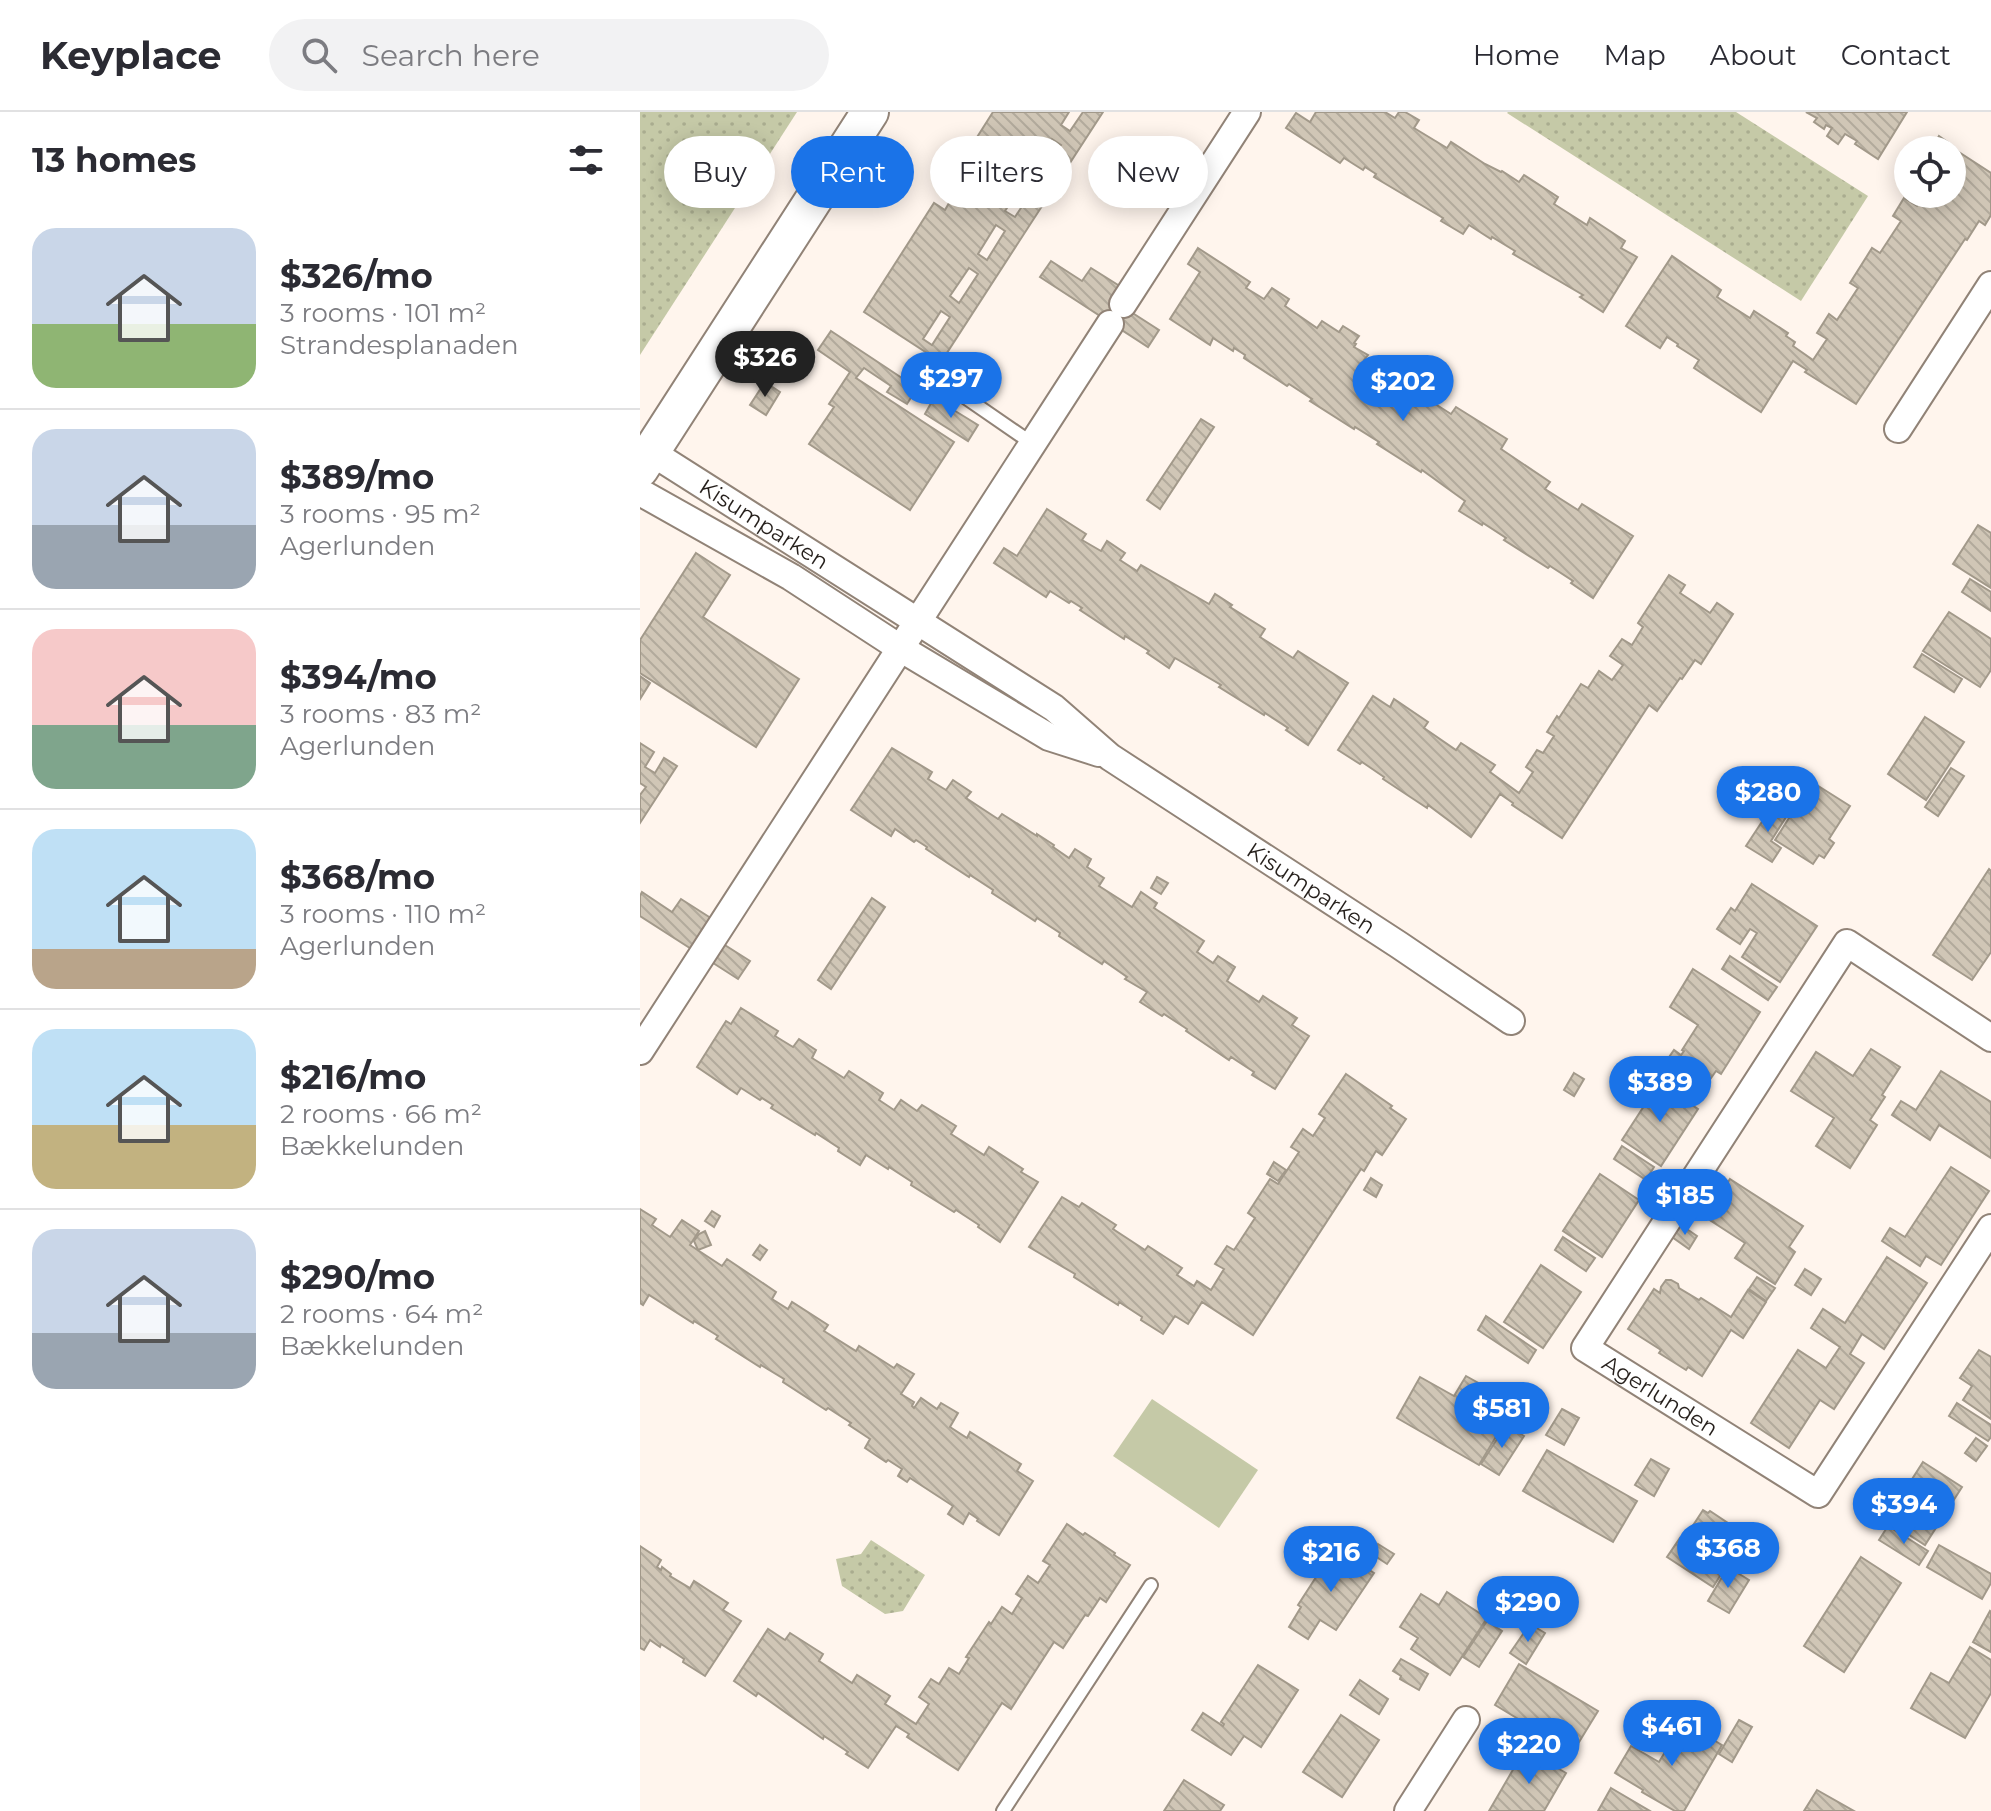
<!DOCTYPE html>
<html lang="en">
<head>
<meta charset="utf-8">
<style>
  :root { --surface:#fff; --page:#f2f2f3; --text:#2b2b33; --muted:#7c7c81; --line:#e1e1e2; --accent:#1a73e8 }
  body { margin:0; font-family:Montserrat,sans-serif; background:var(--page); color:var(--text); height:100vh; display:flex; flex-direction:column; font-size:30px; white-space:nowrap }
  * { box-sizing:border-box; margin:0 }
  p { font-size:26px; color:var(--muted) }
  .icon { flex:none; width:44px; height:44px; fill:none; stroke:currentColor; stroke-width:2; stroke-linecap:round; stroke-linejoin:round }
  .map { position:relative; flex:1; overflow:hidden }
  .panel { display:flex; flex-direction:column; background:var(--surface); width:640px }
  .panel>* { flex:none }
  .top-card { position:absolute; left:24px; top:24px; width:760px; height:72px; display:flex; gap:16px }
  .tools { position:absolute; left:1254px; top:24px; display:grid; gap:16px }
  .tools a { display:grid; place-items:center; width:72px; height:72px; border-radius:50%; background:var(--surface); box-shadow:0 4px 20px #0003; font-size:40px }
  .price { position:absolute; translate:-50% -68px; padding:0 18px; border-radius:28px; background:var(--accent); color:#fff; font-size:26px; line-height:52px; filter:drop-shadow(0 2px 4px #0008) }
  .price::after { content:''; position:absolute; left:50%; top:48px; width:24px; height:18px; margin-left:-12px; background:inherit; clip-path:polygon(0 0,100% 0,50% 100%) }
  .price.selected { background:#222; color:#fff }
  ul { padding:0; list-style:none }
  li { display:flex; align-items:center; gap:24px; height:200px; padding:0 32px }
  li+li { border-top:2px solid var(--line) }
  li span { display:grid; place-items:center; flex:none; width:224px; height:160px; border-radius:24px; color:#555 }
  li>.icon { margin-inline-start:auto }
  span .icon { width:96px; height:96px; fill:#fffc; stroke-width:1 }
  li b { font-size:34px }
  h2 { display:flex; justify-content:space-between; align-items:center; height:96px; padding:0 32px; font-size:34px }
  .tag { padding:0 28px; border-radius:36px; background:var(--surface); box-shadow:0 4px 20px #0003; font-size:28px; line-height:72px }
  .tag.selected { background:var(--accent); color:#fff }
  header { display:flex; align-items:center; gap:48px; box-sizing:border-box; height:112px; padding:0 40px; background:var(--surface); border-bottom:2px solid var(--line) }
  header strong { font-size:38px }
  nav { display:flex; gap:44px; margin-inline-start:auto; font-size:28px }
  .search { width:560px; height:72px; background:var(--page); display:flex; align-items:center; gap:20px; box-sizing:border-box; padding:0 28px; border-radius:44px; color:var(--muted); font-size:30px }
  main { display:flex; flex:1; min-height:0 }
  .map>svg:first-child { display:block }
</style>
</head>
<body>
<header>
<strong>Keyplace</strong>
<div class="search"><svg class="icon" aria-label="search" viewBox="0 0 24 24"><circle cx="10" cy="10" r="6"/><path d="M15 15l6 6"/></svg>Search here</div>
<nav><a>Home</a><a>Map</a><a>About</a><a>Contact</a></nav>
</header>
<main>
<section class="panel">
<h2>13 homes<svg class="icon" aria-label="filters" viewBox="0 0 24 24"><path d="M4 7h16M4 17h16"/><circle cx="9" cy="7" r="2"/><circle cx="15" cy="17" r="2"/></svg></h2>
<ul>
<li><span style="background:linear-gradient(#c9d6e8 60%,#8fb573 0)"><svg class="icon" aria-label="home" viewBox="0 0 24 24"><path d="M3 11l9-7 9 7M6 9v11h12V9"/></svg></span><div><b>$326/mo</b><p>3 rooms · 101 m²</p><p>Strandesplanaden</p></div></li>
<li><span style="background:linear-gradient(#c9d6e8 60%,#9aa5b1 0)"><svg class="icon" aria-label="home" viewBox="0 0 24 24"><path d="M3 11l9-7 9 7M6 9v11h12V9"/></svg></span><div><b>$389/mo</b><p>3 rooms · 95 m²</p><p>Agerlunden</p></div></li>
<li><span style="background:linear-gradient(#f6c9c9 60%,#7fa58c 0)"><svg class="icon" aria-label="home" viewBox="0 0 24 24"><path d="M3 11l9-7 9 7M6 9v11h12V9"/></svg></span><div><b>$394/mo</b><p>3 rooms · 83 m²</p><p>Agerlunden</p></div></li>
<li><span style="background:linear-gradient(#bfe0f5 75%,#b9a48a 0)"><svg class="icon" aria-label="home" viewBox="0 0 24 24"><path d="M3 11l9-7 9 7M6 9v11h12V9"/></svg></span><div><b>$368/mo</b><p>3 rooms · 110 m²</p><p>Agerlunden</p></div></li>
<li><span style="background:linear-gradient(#bfe0f5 60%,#c2b280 0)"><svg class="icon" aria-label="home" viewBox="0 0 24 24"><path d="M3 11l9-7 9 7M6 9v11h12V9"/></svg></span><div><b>$216/mo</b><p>2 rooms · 66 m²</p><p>Bækkelunden</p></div></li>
<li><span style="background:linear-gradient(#c9d6e8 65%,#9aa5b1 0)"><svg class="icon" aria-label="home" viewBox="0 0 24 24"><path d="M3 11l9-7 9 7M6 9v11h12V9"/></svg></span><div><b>$290/mo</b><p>2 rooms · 64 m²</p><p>Bækkelunden</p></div></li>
</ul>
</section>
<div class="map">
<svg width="1351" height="1699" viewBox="0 0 1351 1699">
  <defs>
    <pattern id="park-dots" width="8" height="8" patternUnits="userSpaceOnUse" patternTransform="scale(2)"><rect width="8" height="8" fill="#c5c9a7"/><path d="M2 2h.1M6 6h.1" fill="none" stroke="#a9ac8f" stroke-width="1.8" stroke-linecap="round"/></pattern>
    <pattern id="building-back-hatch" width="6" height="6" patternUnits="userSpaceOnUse" patternTransform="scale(2)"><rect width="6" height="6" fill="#d0c6b6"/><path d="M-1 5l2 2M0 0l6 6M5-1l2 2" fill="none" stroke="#b2aa9c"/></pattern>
  </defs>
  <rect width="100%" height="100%" fill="#fff5ed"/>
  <!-- park -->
  <g fill="url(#park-dots)">
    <polygon points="0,0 157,0 0,243"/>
    <polygon points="868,0 1096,0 1228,84 1161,189 867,1"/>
    <polygon points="231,1428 285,1463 263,1499 245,1502 202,1474 196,1447 221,1442"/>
  </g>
  <!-- garden -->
  <polygon fill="#c5c9a7" points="512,1287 618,1358 579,1416 473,1344"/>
  <!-- building -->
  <g fill="url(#building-back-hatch)" stroke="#a2998a" stroke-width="2" fill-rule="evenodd">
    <path d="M353,0h76l-8,13 9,6 13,-19h20l-162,250 -77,-50 70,-109 11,7 12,-21 -9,-6zM412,27l9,6 -19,29 -9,-6zM384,70l10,6 -19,29 -10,-6zM356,113l9,6 -18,29 -9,-6zM329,156l9,6 -19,29 -9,-7zM301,199l9,6 -18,28 -9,-6z"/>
    <polygon points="676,0 745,0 755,6 759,0 765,0 779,8 774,16 807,36 811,30 845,52 861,60 862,59 879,70 884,63 918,85 914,92 947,113 950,106 985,129 981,136 997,145 963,200 940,185 943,183 873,142 875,139 852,125 851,127 829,113 823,122 801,109 803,106 734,65 736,62 725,55 723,58 704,46 700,51 646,16 656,1 670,10"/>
    <polygon points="1166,0 1267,0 1238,47 1215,32 1217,29 1205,22 1198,32 1187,24 1192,16 1186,13 1184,17 1174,10 1177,6"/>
    <polygon points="1299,24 1309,31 1308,33 1351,61 1351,103 1345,113 1339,109 1327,128 1325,127 1216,292 1165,260 1167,258 1153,249 1121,300 1054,256 1059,248 1037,234 1038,232 1027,225 1020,236 986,214 1032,144 1081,178 1077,185 1110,206 1114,199 1148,221 1146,224 1155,230 1153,234 1173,248 1187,227 1177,221 1189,202 1197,208 1218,176 1210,171 1232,136 1240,141 1261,109 1253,104 1264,86 1277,94 1285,82 1312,82 1312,38 1305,38 1306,36 1296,29"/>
    <polygon points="558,136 610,170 606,176 624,187 632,176 649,187 645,194 677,216 682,209 699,220 703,214 719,224 714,231 716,232 714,235 728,243 724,248 743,260 749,252 783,274 778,281 811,302 816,295 867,327 861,337 910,370 905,377 938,398 942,392 993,424 953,486 931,471 933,469 910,454 908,456 864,428 866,426 843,411 842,413 819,399 825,389 782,358 781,360 737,332 739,330 715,315 714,317 670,289 672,287 649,272 647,274 604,246 605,243 594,236 593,239 573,226 570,233 530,207 560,160 548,152"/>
    <polygon points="411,149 442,169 451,156 486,178 477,191 519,218 508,235 400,165"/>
    <polygon points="191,219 277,276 267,292 247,280 251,274 224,256 216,266 314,330 270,398 169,332 194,295 189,292 210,260 178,238"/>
    <polygon points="125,270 140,280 126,303 110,293"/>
    <polygon points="294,286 338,313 328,329 285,302"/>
    <polygon points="561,307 574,315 520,397 507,388"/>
    <polygon points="407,397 446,422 442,428 461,439 467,429 485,441 480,448 497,459 501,453 569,492 575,482 592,493 590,495 625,517 620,525 653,546 658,539 708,571 668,633 646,618 648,616 625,601 624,603 579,575 581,573 535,546 529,556 507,541 509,539 485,524 484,527 440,498 442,496 431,489 429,491 410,479 406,485 354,451 364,436 377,444"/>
    <polygon points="1338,413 1351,421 1351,476 1313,452"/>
    <polygon points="56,441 90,463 63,505 159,567 116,635 0,561 0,528"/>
    <polygon points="1029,463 1045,473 1040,481 1070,501 1077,491 1093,502 1061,552 1055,548 1042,567 1040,566 1017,599 1009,593 922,726 872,693 873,691 860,682 831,725 788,693 787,696 743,667 744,665 722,650 720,652 698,638 733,584 750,595 754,587 788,610 784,616 816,638 821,631 855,653 850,660 879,681 893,660 886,655 897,638 903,641 914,624 907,620 917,604 919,606 941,572 948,576 959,559 972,568 983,553 970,544 982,527 992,533 1003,515 998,511"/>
    <polygon points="1330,467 1351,480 1351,499 1322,480"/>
    <polygon points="1309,500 1351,527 1351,558 1340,575 1283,539"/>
    <polygon points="1282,542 1322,567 1314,580 1274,555"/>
    <polygon points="0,564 10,571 0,587"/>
    <polygon points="1285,605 1324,630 1286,688 1248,662"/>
    <polygon points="0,631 14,640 5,655 15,661 24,646 37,654 0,711 0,683 6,675 0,671"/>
    <polygon points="252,636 292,660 288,667 306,678 313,668 331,680 326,686 358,707 362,702 397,724 397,722 414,733 413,735 429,746 435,737 451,747 447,755 464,766 459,774 492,795 501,780 517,791 514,796 564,829 557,840 573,851 578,844 595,855 587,869 619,890 623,884 657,906 652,913 669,924 635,977 612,963 614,960 591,945 589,948 546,919 547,917 524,902 522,904 500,890 507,880 485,867 487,865 464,849 462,852 419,824 420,821 397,806 395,809 352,781 353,778 330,763 329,765 286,737 287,735 276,728 274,730 255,717 251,724 211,698"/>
    <polygon points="1311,656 1324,664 1298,704 1285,695"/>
    <polygon points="1172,670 1210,694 1189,727 1194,731 1184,746 1179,743 1173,752 1135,728"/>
    <polygon points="1133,693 1148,702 1131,729 1141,736 1132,750 1106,734"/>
    <polygon points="1349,757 1351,759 1351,840 1332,868 1293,843"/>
    <polygon points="517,765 528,771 521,782 511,776"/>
    <polygon points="1112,772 1177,814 1140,870 1102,845 1117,821 1110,817 1100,832 1077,817 1091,796 1095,799"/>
    <polygon points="2,780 32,800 41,787 77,810 69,823 110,849 98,867 0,804 0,784"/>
    <polygon points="232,786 245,795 191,877 178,868"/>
    <polygon points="1090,844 1137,875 1128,888 1082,857"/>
    <polygon points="1053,857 1120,900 1081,962 1076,959 1064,976 1025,951 1034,938 1041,943 1044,939 1042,938 1058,913 1030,895"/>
    <polygon points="101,896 138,919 135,924 153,935 159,927 176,938 172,946 204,966 209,959 243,981 239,988 254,998 261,988 277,999 282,993 316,1014 311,1022 344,1043 349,1035 383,1057 381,1060 398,1070 360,1130 338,1115 339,1113 316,1098 314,1100 271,1073 272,1070 249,1055 248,1057 226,1043 220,1053 198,1039 199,1036 176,1021 175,1023 131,996 133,993 122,986 120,988 101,976 97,982 57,955 86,909 91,912"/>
    <polygon points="1231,937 1260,955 1242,983 1245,985 1230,1008 1237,1013 1210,1056 1176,1034 1194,1006 1151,979 1176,940 1213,964"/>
    <polygon points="1301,959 1351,990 1351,1046 1299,1013 1290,1028 1252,1003 1261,989 1276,998"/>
    <polygon points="934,961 944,967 934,984 924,978"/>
    <polygon points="706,962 752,994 750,996 766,1007 742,1043 736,1039 724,1059 721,1057 613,1223 562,1190 548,1212 535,1204 523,1222 501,1208 502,1205 479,1190 478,1193 434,1165 435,1162 389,1135 422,1085 439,1095 442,1091 476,1113 473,1117 505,1138 508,1134 542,1156 537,1163 554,1174 557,1169 571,1178 584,1157 575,1152 587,1134 594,1138 615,1106 608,1101 630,1067 638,1072 659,1040 651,1035 663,1017 673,1024 685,1006 679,1002"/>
    <polygon points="1019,971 1058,997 1021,1054 982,1028"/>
    <polygon points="982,1034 1014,1055 1006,1068 974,1047"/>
    <polygon points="634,1050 646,1058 638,1069 627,1062"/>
    <polygon points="1311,1055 1349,1079 1301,1153 1286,1144 1280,1154 1242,1129 1250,1116 1265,1125"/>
    <polygon points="960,1062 999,1088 962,1145 923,1119"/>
    <polygon points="731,1066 742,1073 736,1085 724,1078"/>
    <polygon points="1090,1067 1163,1114 1149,1135 1155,1140 1135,1172 1095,1146 1105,1131 1065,1105"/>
    <polygon points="0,1097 16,1107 12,1113 30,1125 42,1108 59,1119 50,1133 82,1154 87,1147 136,1180 132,1187 148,1197 152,1190 188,1213 184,1219 216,1239 219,1234 254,1256 257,1252 274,1262 261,1282 274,1290 272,1294 274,1296 281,1286 297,1297 301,1291 318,1301 310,1315 327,1326 330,1320 381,1352 377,1359 393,1369 359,1423 337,1409 338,1407 329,1401 323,1412 308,1402 313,1394 270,1366 267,1370 258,1364 262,1357 248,1348 246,1350 225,1336 230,1327 209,1313 211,1311 188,1296 186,1298 143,1270 144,1267 121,1253 120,1255 76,1227 78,1224 54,1209 53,1211 9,1183 3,1193 0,1191"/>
    <polygon points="72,1099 80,1104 74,1115 65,1109"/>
    <polygon points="1041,1113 1057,1124 1049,1137 1032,1125"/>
    <polygon points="65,1119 71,1133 58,1138 54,1129 59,1122"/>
    <polygon points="923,1125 955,1146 946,1159 915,1138"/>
    <polygon points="120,1133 127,1138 120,1148 113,1143"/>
    <polygon points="1247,1145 1287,1171 1244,1237 1222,1222 1210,1242 1224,1251 1194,1297 1180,1288 1149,1336 1111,1311 1158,1238 1186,1256 1200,1235 1171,1216 1183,1197 1205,1211"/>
    <polygon points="901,1153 941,1180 903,1236 864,1210"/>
    <polygon points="1165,1157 1181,1167 1171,1183 1155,1173"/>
    <polygon points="1117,1165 1135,1176 1126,1189 1109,1177"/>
    <polygon points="1026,1168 1031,1168 1038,1172 1039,1176 1059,1188 1061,1186 1091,1205 1108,1178 1126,1190 1103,1226 1091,1218 1062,1264 1048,1255 1046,1258 1019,1241 1021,1238 988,1217 1014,1177 1020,1181 1021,1175"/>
    <polygon points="846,1204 896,1238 888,1251 838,1218"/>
    <polygon points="1339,1238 1351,1245 1351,1307 1323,1288 1332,1274 1320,1266"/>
    <polygon points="826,1264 858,1282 846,1303 863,1313 839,1353 757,1306 780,1265 814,1284"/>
    <polygon points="1317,1291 1351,1313 1351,1325 1348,1329 1309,1304"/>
    <polygon points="922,1297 939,1306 924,1333 906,1323"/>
    <polygon points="866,1313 884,1324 859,1363 841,1352"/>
    <polygon points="1336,1326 1347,1334 1336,1349 1325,1341"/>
    <polygon points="907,1338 997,1389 973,1430 883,1379"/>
    <polygon points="1011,1347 1029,1357 1014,1384 995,1373"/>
    <polygon points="1283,1350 1322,1375 1285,1433 1246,1408"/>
    <polygon points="1063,1398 1068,1401 1070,1399 1106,1423 1073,1475 1027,1445 1040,1426 1049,1432 1057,1419 1052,1415"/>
    <polygon points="427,1412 443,1423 445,1421 475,1441 474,1443 490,1453 466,1490 460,1486 448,1504 445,1503 423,1536 414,1530 371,1597 362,1591 318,1658 267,1625 269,1622 256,1614 228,1656 206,1642 208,1640 184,1624 183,1627 118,1581 116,1584 94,1569 128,1517 145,1528 150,1521 183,1542 179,1549 212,1571 217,1563 250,1584 245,1592 276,1612 289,1592 279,1585 291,1567 299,1572 309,1556 319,1562 329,1546 326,1545 349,1510 351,1512 362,1495 372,1502 382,1486 376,1482 388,1464 398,1471 410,1453 403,1449"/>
    <polygon points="1248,1414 1288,1439 1279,1453 1239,1428"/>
    <polygon points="738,1432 754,1442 747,1452 732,1442"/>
    <polygon points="1299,1433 1351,1462 1351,1471 1342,1487 1287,1455"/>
    <polygon points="0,1434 21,1448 17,1455 21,1458 22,1455 31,1462 30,1464 50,1476 54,1469 88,1491 83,1498 101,1509 65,1564 43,1550 44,1547 21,1532 20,1535 10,1528 4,1538 0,1536"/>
    <polygon points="695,1436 734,1461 696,1518 680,1508 668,1527 649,1515 661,1495 658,1493"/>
    <polygon points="1221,1445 1261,1471 1204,1560 1164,1534"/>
    <polygon points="1088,1455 1109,1468 1089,1501 1068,1489"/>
    <polygon points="807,1480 847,1506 810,1563 771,1537 778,1526 760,1515 781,1482 799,1493"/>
    <polygon points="1350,1499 1351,1500 1351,1540 1333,1530"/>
    <polygon points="847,1509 862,1519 839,1555 823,1545"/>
    <polygon points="890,1512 905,1521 886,1552 870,1541"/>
    <polygon points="1330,1535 1351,1548 1351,1581 1325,1626 1271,1596 1291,1561 1309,1571"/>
    <polygon points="761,1547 788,1562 779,1578 760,1567 761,1564 753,1559"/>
    <polygon points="879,1552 958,1599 933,1640 855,1593"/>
    <polygon points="618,1553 658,1578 621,1635 604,1624 591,1643 552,1618 563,1601 583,1614 584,1612 581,1610"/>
    <polygon points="720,1568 748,1587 739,1602 710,1583"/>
    <polygon points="701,1603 739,1628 702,1685 663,1660"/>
    <polygon points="1099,1608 1112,1615 1092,1650 1079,1642"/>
    <polygon points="1043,1610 1082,1633 1044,1699 1035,1699 1002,1680 1003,1678 975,1661 991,1634 1019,1650"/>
    <polygon points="885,1637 926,1661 904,1699 849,1699"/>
    <polygon points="544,1668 584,1693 580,1699 524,1699"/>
    <polygon points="971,1676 1010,1699 958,1699"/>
    <polygon points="1177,1678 1214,1699 1164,1699"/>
  </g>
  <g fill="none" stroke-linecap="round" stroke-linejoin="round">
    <defs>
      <g id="lane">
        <polyline points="303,270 393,332"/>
        <polyline points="363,1699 511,1473"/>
      </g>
      <g id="street">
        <polyline points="483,192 607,0"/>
        <polyline points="1258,317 1351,173"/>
        <path id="s1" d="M11,340l403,256 56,49 289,188 112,76"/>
        <polyline points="0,380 151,465 260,536 409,625 459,641"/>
        <path id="s2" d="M1351,926l-144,-95 -262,405 233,146 173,-266"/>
        <polyline points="0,939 470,212"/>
        <polyline points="768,1699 826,1608"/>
      </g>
      <polyline id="secondary" points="0,357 230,0"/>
    </defs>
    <!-- lane casing -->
    <use href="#lane" stroke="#918377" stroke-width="16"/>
    <!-- street casing -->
    <use href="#street" stroke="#918377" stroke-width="30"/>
    <!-- secondary casing -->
    <use href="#secondary" stroke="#918377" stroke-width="40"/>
    <!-- lane -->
    <use href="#lane" stroke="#fff" stroke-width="12"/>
    <!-- street -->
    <use href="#street" stroke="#fff" stroke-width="26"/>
    <!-- secondary -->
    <use href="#secondary" stroke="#fff" stroke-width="36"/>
  </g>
  <g text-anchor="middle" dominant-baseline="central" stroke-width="6" stroke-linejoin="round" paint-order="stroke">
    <!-- street labels -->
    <g font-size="22" fill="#251f1b" stroke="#fff">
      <text stroke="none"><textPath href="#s1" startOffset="134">Kisumparken</textPath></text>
      <text stroke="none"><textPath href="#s1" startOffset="792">Kisumparken</textPath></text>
      <text stroke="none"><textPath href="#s2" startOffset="744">Agerlunden</textPath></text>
    </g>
  </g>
</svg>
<div class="tools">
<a><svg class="icon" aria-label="locate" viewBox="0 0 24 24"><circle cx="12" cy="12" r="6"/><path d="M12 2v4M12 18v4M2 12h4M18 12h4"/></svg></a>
</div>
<b class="price selected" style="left:125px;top:287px">$326</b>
<b class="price" style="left:311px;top:308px">$297</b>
<b class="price" style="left:763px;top:311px">$202</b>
<b class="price" style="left:1128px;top:722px">$280</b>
<b class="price" style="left:1020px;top:1012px">$389</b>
<b class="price" style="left:1045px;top:1125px">$185</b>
<b class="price" style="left:862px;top:1338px">$581</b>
<b class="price" style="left:1264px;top:1434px">$394</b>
<b class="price" style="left:1088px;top:1478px">$368</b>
<b class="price" style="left:691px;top:1482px">$216</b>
<b class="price" style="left:888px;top:1532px">$290</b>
<b class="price" style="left:1032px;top:1656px">$461</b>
<b class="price" style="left:889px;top:1674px">$220</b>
<div class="top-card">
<a class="tag">Buy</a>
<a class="tag selected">Rent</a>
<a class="tag">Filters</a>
<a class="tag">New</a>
</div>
</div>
</main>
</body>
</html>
